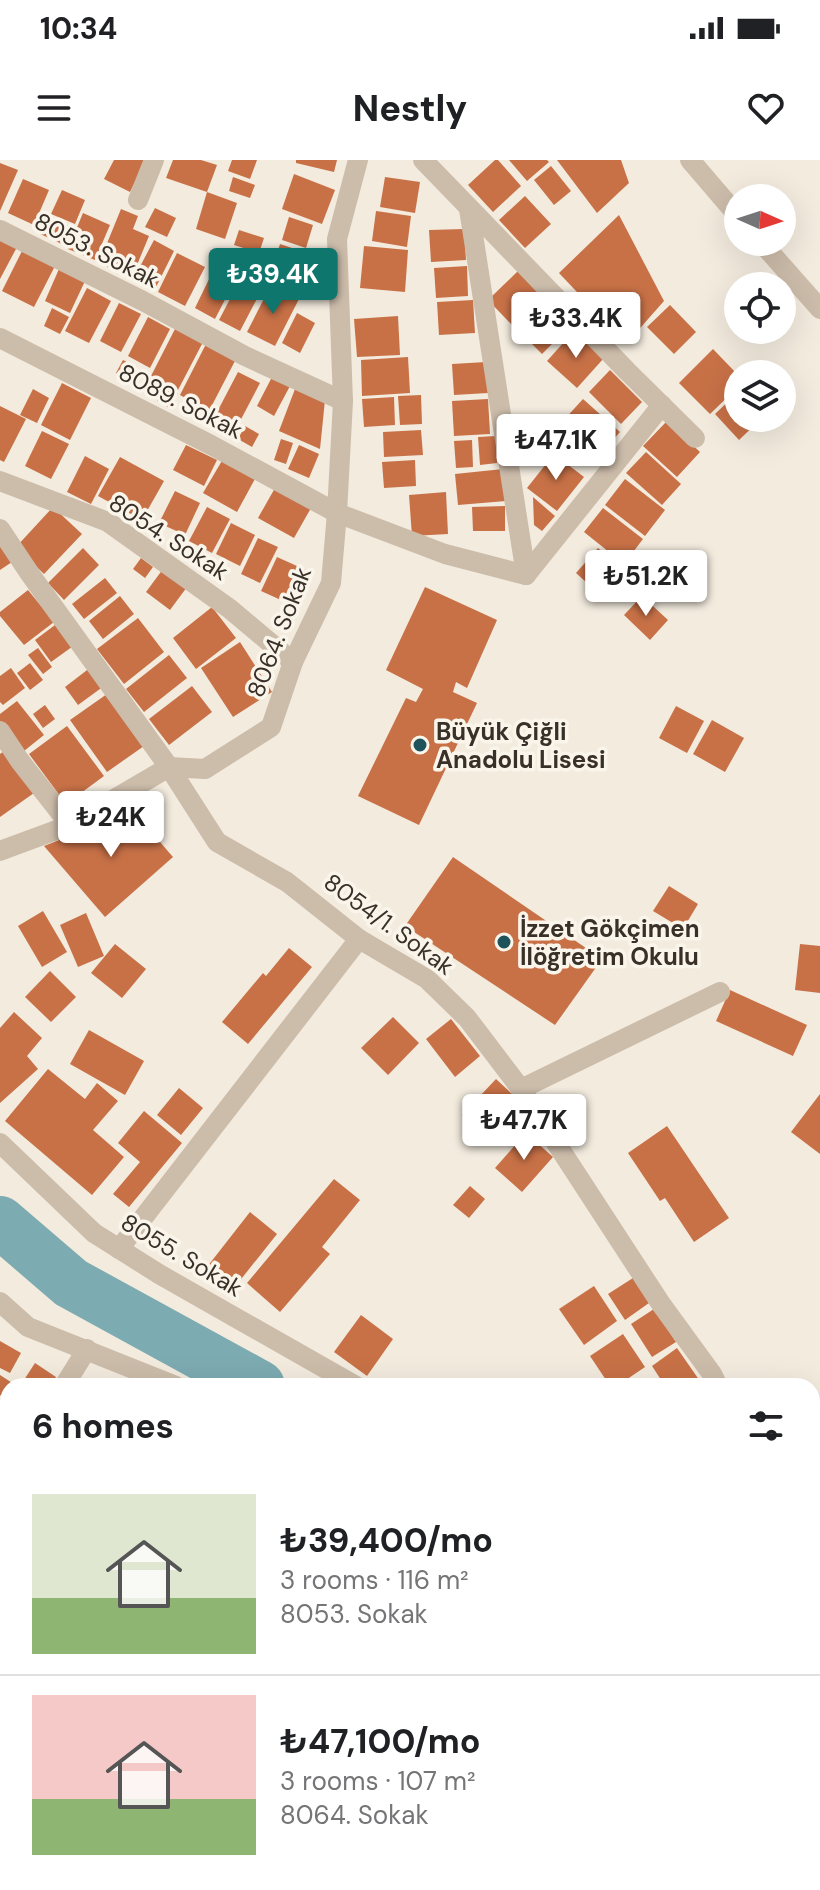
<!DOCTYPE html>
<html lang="en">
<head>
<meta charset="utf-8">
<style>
  :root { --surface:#fff; --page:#f2f2f2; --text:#202124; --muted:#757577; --line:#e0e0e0; --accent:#0f766e }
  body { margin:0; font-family:"DM Sans",sans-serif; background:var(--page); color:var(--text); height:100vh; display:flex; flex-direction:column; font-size:30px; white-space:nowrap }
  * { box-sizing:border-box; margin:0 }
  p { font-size:26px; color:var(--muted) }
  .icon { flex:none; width:44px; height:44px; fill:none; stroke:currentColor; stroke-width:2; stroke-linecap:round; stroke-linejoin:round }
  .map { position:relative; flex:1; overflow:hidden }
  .panel { position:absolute; left:0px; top:1218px; width:820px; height:512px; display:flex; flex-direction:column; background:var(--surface); border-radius:24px 24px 0 0; box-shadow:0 8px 32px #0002 }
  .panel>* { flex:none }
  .needle { width:52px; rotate:93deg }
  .tools { position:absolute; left:724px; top:24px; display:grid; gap:16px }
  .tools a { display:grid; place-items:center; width:72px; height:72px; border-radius:50%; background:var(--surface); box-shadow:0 8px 32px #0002; font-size:40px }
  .price { position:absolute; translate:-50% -68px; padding:0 18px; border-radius:8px; background:#fff; color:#222; font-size:26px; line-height:52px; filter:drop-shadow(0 2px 4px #0008) }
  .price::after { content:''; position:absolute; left:50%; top:48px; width:24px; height:18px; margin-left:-12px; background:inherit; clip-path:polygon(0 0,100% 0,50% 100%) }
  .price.current { background:var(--accent); color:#fff }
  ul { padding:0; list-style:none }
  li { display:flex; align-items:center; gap:24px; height:200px; padding:0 32px }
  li+li { border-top:2px solid var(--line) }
  li span { display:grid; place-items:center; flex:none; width:224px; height:160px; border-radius:0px; color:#555 }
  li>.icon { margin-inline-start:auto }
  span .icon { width:96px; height:96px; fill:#fffc; stroke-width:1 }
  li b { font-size:34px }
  h2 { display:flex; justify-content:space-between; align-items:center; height:96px; padding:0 32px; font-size:34px }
  .status { display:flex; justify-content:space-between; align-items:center; height:56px; padding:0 40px; background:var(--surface); direction:ltr }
  .status svg { height:22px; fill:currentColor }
  header { display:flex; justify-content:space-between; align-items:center; height:104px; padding:0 32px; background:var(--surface); font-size:36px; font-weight:800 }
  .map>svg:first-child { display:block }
</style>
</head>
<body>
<div class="status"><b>10:34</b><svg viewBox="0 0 49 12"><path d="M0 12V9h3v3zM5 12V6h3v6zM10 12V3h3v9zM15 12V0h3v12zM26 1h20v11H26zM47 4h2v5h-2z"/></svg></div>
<header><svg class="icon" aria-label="menu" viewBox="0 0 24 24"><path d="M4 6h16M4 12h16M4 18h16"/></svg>Nestly<svg class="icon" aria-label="heart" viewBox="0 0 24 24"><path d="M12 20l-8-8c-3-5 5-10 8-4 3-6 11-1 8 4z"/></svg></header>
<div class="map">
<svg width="820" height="1730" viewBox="0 0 820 1730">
  <rect width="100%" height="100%" fill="#f3ebde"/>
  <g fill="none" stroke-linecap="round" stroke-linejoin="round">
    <!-- canal -->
    <polyline stroke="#7cabb1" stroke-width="30" points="812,1547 820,1595"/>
    <!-- river -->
    <g stroke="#7cabb1" stroke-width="52">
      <polyline points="0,1062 71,1123 259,1226"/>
      <polyline points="812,1402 820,1402"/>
    </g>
  </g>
  <!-- building -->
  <g fill="#c87147">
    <polygon points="114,0 146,0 130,32 104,19"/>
    <polygon points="173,0 201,0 217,5 207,32 166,18"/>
    <polygon points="232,0 257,0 250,19 228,11"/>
    <polygon points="296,0 337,0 334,12 296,3"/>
    <polygon points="495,0 498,0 521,26 493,52 468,25"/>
    <polygon points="509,0 547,0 549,2 527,21"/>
    <polygon points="557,0 621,0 629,23 597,53"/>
    <polygon points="0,3 18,10 0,51"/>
    <polygon points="551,6 571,31 554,45 534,20"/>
    <polygon points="294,14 335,30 322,64 282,49"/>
    <polygon points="233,17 255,25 250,38 229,31"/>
    <polygon points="385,17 420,22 415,53 380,47"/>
    <polygon points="23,19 49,30 34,65 8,53"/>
    <polygon points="62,30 85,40 75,64 51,54"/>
    <polygon points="207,32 237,43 225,79 196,69"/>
    <polygon points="525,36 551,64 525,88 499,60"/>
    <polygon points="155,48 176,58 167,77 145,67"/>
    <polygon points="121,49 138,56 133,69 149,76 132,117 99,103"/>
    <polygon points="376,51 411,56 407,87 372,81"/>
    <polygon points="83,53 110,65 95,100 68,89"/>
    <polygon points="619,55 664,141 626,184 559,113"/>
    <polygon points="45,56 70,66 62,84 38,73"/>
    <polygon points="289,57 313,65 306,88 282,80"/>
    <polygon points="464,69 466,100 431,102 429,70"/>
    <polygon points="239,70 264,78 259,93 234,85"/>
    <polygon points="0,78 17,87 0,119"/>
    <polygon points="154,80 174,91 156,127 135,116"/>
    <polygon points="280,84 313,95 303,126 270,115"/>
    <polygon points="364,86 408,90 405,132 360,128"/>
    <polygon points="23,89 55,106 34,147 2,131"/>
    <polygon points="177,93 205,107 185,146 158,132"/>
    <polygon points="467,106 468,136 436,138 434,108"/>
    <polygon points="59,109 85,121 70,153 45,141"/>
    <polygon points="518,111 543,137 513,166 488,140"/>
    <polygon points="212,113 233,124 215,159 195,148"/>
    <polygon points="239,122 260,133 240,171 219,160"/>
    <polygon points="271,125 299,139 275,186 247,172"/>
    <polygon points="87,128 111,141 89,183 65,171"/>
    <polygon points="473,140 475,173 439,175 437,142"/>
    <polygon points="545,140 570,166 542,194 516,168"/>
    <polygon points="119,143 141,154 121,192 100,181"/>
    <polygon points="670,145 696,172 674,194 647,167"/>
    <polygon points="52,148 69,157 60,174 44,166"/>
    <polygon points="297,153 315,163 300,193 282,183"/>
    <polygon points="398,156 400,195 357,197 354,159"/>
    <polygon points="148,157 170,169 150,208 128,196"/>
    <polygon points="176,167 203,182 178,230 151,216"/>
    <polygon points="574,171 604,198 577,228 547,201"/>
    <polygon points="206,184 236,199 209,251 180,235"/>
    <polygon points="713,189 738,215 738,227 710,254 679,223"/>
    <polygon points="408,197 410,233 362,236 361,200"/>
    <polygon points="123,200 137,207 130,220 116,213"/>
    <polygon points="486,202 488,233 454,235 452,204"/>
    <polygon points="610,210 642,242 621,264 589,232"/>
    <polygon points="238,212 260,223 238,265 216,254"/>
    <polygon points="272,217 290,226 274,256 257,246"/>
    <polygon points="62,223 91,238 70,280 41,265"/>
    <polygon points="164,226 178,233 170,248 157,241"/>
    <polygon points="33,229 49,238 37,263 20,255"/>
    <polygon points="295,229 325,240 320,289 279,271"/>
    <polygon points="738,232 738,258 762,258 739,280 715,254"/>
    <polygon points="421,235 422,264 400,265 398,236"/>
    <polygon points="394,237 395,265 364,267 362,239"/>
    <polygon points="488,239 490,274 454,276 452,241"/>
    <polygon points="583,239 620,272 599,295 562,262"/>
    <polygon points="0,246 26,259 4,302 0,300"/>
    <polygon points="667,261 700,292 677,317 643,286"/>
    <polygon points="245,266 259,274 252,287 238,279"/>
    <polygon points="421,270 423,295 384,297 383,272"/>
    <polygon points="42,271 69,284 51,319 25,306"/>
    <polygon points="496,276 497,303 480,305 478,277"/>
    <polygon points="281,279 293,283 286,304 274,300"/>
    <polygon points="472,280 473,307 456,308 454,281"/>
    <polygon points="186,285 217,300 204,326 173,310"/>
    <polygon points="299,285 319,294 309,318 288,309"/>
    <polygon points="646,292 681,324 662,345 626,313"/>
    <polygon points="554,294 584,317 557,351 527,328"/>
    <polygon points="85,296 109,309 91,344 67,332"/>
    <polygon points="120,297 164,321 142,360 98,336"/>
    <polygon points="223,299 256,317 237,352 203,333"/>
    <polygon points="415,300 416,326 384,328 382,302"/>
    <polygon points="503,309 506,341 458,345 455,314"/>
    <polygon points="625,319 665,350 645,376 605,345"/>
    <polygon points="275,328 311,348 294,378 258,358"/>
    <polygon points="175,331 200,343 185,375 159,363"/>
    <polygon points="446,332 448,374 412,376 409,335"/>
    <polygon points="533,337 555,356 542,371 534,365"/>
    <polygon points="505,346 505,371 473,371 472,347"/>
    <polygon points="53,347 82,374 44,414 16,387"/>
    <polygon points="207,347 230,359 212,393 189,381"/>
    <polygon points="603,348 643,379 624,404 584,372"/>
    <polygon points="231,363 255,375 240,406 216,394"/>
    <polygon points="258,378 278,387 260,423 241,414"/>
    <polygon points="0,385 12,402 0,410"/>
    <polygon points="83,388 99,405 64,440 48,423"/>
    <polygon points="598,388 621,409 598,433 576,413"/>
    <polygon points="277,397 308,411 292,445 261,431"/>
    <polygon points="141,398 153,407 145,418 133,409"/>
    <polygon points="163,409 187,427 170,450 146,432"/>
    <polygon points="105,418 117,433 84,459 72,444"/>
    <polygon points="425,427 497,460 467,528 456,522 453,532 477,543 419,665 358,636 406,538 416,542 423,529 386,510"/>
    <polygon points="28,430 54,462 24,485 0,456 0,452"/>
    <polygon points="120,436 134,454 103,479 89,461"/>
    <polygon points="642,436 668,460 650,480 624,455"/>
    <polygon points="212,447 236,478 196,509 173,478"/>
    <polygon points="138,458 164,492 124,524 97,489"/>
    <polygon points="59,462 76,484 51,502 35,480"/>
    <polygon points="240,482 272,532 233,557 201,508"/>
    <polygon points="38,488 52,507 43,514 28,495"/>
    <polygon points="169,495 187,518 144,552 126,529"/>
    <polygon points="30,503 43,520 30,530 17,513"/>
    <polygon points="91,507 104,526 78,545 65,527"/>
    <polygon points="11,508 25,528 3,545 0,542 0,516"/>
    <polygon points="192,526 212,552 169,585 149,559"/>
    <polygon points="107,534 144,586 107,612 70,560"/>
    <polygon points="17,541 44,575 24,591 0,561 0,554"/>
    <polygon points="45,545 55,559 43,568 33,554"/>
    <polygon points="676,546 704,561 687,593 659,578"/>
    <polygon points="712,560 744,578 725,612 693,594"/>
    <polygon points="67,566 104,616 66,644 29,594"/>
    <polygon points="4,591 34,633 0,657 0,594"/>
    <polygon points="133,651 173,697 105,757 44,686"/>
    <polygon points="453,697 602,799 555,865 405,766"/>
    <polygon points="669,726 698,744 683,769 653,751"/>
    <polygon points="43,751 67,792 42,807 18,766"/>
    <polygon points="86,753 104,796 78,807 60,765"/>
    <polygon points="115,784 146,809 122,838 91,813"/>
    <polygon points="800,784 820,786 820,833 795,830"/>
    <polygon points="289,788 312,807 248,884 222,862 263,813 266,816"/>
    <polygon points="50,811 76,837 51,862 25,837"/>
    <polygon points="730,830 807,865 793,896 716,861"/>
    <polygon points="14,852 42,878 27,896 38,909 0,943 0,868"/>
    <polygon points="393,857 419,883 388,915 361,888"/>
    <polygon points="451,859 480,896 455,917 426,879"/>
    <polygon points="89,870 144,901 125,935 70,904"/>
    <polygon points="48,909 85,939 97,923 118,941 93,970 124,997 92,1035 5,961"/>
    <polygon points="496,919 524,945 490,981 462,955"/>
    <polygon points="179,928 203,948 181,975 157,955"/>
    <polygon points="820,934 820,994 791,972"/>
    <polygon points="144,951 182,983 129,1047 113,1034 140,1002 118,983"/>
    <polygon points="667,966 729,1058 694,1082 665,1038 660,1041 628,993"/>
    <polygon points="526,973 553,997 522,1032 495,1008"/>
    <polygon points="334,1019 360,1040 322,1087 330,1094 280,1152 247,1123"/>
    <polygon points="470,1026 485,1039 469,1058 453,1045"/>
    <polygon points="250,1052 277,1074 234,1128 207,1107"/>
    <polygon points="633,1118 649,1143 625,1160 608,1134"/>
    <polygon points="594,1126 617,1161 584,1185 559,1149"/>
    <polygon points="654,1149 676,1182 652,1197 631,1164"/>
    <polygon points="361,1155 393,1179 367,1216 334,1192"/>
    <polygon points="623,1174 645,1207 617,1226 610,1226 590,1196"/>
    <polygon points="0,1181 21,1193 10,1213 0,1208"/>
    <polygon points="677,1188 702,1224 699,1226 665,1226 652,1206"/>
    <polygon points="35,1203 56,1217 50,1226 20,1226"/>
    <polygon points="0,1215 17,1226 8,1226 7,1239 0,1235"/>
    <polygon points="0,1264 8,1271 8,1287 0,1297"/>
    <polygon points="4,1349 8,1352 8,1407 0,1402 0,1355"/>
    <polygon points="4,1610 8,1613 8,1675 3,1682 0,1681 0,1616"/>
    <polygon points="81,1722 86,1722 94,1730 73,1730"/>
    <polygon points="455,1722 481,1722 478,1730 453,1730"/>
  </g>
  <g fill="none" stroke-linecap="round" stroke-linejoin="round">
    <!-- minor -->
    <g stroke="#ccbcaa" stroke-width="20">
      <polyline points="423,0 627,211 695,278"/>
      <polyline points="690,0 738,56"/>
      <polyline points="138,40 154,0"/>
      <polyline points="469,49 526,415"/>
      <polyline points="0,70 143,141 245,196 343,241"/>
      <polyline points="761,82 820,149"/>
      <polyline points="0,178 211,285 337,353 445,394 526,415 662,245"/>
      <polyline points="0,321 108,362 230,449 293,502"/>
      <polyline points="0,369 30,414 169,607 217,682 287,722 359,779 427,819 467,858 521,929 661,1144 712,1214 718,1226"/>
      <polyline points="0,571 20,601 70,665"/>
      <polyline points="0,691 70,665 169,607 205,609 271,567 293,502 331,423 337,353 343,241 337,79 358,0"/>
      <polyline points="521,929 720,832"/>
      <polyline points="0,983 94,1073 159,1114 356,1226"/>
      <polyline points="119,1089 359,779"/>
      <polyline points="0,1142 28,1167 176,1226"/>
      <polyline points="64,1226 87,1189"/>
      <polyline points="812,1312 820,1312"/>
      <polyline points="0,1327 8,1314"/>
      <polyline points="0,1576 8,1581"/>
      <polyline points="10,1722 18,1730"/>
      <polyline points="231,1722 244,1730"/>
    </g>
  </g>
  <!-- markers -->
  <g fill="#1e535c" stroke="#faf5eb" stroke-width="3">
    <circle cx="420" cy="585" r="8"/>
    <circle cx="504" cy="782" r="8"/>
  </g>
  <g text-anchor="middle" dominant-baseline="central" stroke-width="7" stroke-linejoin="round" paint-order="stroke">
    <!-- street labels -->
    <g font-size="24" fill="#393029" stroke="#faf5eb">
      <text transform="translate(97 90) rotate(27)">8053. Sokak</text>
      <text transform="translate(181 241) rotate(27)">8089. Sokak</text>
      <text transform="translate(169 377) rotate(33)">8054. Sokak</text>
      <text transform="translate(279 472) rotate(-69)">8064. Sokak</text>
      <text transform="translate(389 764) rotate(36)">8054/1. Sokak</text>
      <text transform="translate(182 1095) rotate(31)">8055. Sokak</text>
    </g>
    <!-- poi labels -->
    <g font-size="24" font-weight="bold" fill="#393029" stroke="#faf5eb" text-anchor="start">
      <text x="436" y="571">Büyük Çiğli<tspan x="436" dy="28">Anadolu Lisesi</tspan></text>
      <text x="520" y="768">İzzet Gökçimen<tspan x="520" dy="28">İlöğretim Okulu</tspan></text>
    </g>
  </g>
</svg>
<div class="tools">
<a><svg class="needle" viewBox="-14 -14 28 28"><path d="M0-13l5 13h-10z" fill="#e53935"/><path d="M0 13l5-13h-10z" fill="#757577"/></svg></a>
<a><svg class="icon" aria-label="locate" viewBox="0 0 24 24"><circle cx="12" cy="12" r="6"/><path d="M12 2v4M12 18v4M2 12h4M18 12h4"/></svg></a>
<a><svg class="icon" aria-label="layers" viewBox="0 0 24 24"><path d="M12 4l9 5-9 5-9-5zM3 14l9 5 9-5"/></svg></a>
</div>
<b class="price current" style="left:273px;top:156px">₺39.4K</b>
<b class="price" style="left:576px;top:200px">₺33.4K</b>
<b class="price" style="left:556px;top:322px">₺47.1K</b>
<b class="price" style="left:646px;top:458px">₺51.2K</b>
<b class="price" style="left:111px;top:699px">₺24K</b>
<b class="price" style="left:524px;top:1002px">₺47.7K</b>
<section class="panel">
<h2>6 homes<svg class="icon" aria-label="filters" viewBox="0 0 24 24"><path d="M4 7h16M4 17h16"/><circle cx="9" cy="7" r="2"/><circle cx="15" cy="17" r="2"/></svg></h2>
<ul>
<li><span style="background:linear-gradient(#dfe7d0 65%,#8fb573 0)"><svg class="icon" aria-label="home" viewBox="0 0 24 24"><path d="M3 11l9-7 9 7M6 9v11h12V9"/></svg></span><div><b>₺39,400/mo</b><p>3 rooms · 116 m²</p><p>8053. Sokak</p></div></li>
<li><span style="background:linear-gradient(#f6c9c9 65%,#8fb573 0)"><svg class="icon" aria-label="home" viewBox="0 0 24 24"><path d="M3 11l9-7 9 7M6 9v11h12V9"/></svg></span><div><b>₺47,100/mo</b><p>3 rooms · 107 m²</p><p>8064. Sokak</p></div></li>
</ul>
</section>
</div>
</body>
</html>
